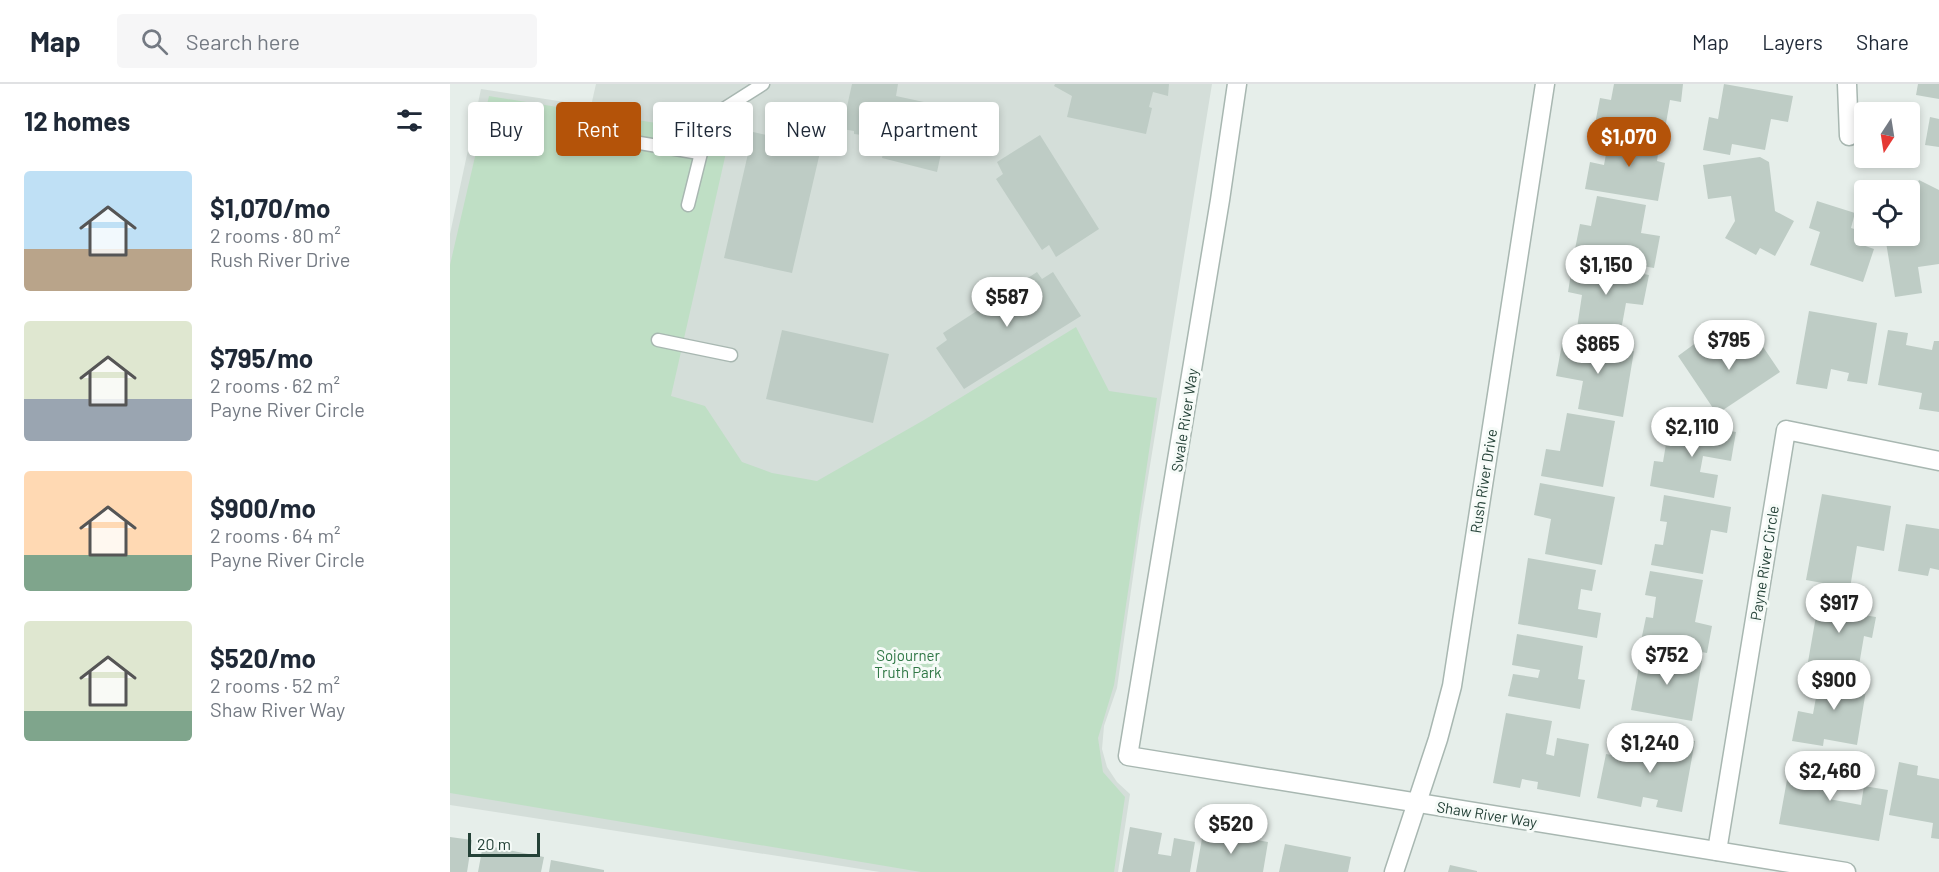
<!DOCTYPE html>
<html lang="en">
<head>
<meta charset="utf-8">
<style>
  :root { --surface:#fff; --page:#f6f6f7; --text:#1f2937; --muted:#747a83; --line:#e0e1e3; --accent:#b45309 }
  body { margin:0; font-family:Barlow,sans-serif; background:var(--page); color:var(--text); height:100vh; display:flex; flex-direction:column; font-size:22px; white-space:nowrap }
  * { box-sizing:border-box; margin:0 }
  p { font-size:20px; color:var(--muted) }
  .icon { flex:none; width:33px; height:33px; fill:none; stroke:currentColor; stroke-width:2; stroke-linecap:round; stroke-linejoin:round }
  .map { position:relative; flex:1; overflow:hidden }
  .sheet { display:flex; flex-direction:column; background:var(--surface); width:450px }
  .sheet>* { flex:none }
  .banner { position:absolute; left:18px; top:18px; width:570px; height:54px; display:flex; gap:12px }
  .needle { width:39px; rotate:192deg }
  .buttons { position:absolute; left:1404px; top:18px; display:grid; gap:12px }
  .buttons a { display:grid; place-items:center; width:66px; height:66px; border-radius:6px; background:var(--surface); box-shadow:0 3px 9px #0003; font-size:30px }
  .scale { position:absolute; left:18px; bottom:15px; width:72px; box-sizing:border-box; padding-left:6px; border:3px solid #244137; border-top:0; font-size:16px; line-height:21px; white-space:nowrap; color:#244137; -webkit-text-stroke:4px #f6fbf8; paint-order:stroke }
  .price { position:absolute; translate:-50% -51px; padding:0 14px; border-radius:21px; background:#fff; color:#222; font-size:20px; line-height:39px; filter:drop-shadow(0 2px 3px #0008) }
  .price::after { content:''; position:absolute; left:50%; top:36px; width:18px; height:14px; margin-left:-9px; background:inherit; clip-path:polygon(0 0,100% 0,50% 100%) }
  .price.current { background:var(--accent); color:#fff }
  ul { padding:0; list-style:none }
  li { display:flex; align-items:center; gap:18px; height:150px; padding:0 24px }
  li span { display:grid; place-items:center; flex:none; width:168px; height:120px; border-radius:6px; color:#555 }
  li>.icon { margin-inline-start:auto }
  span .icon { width:72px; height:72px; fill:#fffc; stroke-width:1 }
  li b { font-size:26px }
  h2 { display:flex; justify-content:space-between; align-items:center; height:72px; padding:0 24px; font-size:26px }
  .tag { padding:0 21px; border-radius:6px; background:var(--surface); box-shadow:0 3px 9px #0003; font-size:21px; line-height:54px }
  .tag.current { background:var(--accent); color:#fff }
  header { display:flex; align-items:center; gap:36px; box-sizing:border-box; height:84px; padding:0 30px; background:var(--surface); border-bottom:2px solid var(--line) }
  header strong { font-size:28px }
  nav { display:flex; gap:33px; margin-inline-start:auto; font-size:21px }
  .search { width:420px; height:54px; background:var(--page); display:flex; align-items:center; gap:15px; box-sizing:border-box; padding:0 21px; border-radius:6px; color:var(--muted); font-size:22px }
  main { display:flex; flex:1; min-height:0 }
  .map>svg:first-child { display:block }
</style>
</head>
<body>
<header>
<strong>Map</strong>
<div class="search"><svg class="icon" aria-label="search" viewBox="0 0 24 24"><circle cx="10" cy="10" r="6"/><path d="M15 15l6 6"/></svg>Search here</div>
<nav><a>Map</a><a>Layers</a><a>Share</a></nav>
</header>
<main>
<section class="sheet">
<h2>12 homes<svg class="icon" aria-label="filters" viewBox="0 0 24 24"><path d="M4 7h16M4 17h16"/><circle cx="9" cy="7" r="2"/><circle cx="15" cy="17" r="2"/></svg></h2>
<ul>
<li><span style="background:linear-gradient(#bfe0f5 65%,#b9a48a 0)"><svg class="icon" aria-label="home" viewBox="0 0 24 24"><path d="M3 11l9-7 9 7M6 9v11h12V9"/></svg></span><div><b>$1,070/mo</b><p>2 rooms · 80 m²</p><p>Rush River Drive</p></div></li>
<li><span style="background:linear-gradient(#dfe7d0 65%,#9aa5b1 0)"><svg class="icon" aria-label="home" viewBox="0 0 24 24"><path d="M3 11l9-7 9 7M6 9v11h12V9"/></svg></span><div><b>$795/mo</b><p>2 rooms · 62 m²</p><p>Payne River Circle</p></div></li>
<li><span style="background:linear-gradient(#ffd9b3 70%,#7fa58c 0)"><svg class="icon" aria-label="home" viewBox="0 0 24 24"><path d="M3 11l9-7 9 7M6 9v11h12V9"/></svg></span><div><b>$900/mo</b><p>2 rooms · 64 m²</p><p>Payne River Circle</p></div></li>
<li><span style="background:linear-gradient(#dfe7d0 75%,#7fa58c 0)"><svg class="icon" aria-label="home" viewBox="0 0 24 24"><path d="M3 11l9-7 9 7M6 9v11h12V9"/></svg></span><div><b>$520/mo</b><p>2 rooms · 52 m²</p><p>Shaw River Way</p></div></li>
</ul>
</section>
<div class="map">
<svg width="1489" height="788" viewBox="0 0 1489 788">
  <rect width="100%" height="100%" fill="#e6eeea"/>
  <!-- built -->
  <polygon fill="#d4ded9" points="146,0 762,0 691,437 667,604 654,642 652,665 657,683 667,698 680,710 668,788 430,788 0,721 0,150 31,5 141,22"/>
  <!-- green -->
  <polygon fill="#bfdfc5" points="39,12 280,51 221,312 255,322 292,378 322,389 367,397 474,336 626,243 659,307 707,314 664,601 648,654 653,688 675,713 664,788 471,788 0,709 0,181"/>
  <!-- building -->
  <g fill="#beccc5">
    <polygon points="402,0 448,0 446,12 497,23 489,59 493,60 487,88 432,74 436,54 404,50 404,47 392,45"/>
    <polygon points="605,0 719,0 718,12 703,8 699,23 702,24 696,50 617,33 622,12 604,2"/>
    <polygon points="1164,0 1233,0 1231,18 1220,16 1214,51 1145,40 1150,14 1161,16"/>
    <polygon points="1274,0 1343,12 1338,38 1321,35 1315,66 1282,60 1280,71 1253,66 1259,33 1268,35"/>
    <polygon points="1468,0 1489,0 1489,15 1466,11"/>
    <polygon points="1480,33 1489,35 1489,63 1475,61"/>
    <polygon points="303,48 371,64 342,189 274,174"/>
    <polygon points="1160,48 1210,56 1207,77 1215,79 1208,117 1135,105 1140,78 1154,81"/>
    <polygon points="590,51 649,145 606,173 599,161 592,166 546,95 553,90 547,78"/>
    <polygon points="1310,73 1319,78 1325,127 1344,137 1325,172 1310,164 1306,171 1275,154 1285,137 1281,112 1258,115 1253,81"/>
    <polygon points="1469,96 1489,106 1489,180 1468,183 1472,209 1445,213 1435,152 1460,152 1460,113"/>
    <polygon points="1147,112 1196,121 1191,149 1210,152 1204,184 1124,170 1130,140 1141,142"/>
    <polygon points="1367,117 1405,129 1401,144 1411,147 1407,159 1424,165 1413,198 1360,181 1370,148 1359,144"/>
    <polygon points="1123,177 1199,191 1193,221 1176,219 1170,252 1127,244 1132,211 1118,208"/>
    <polygon points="587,188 592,195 603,188 631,232 514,305 486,264 497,256 493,249"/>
    <polygon points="1359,227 1427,239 1417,300 1397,297 1399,289 1381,285 1377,305 1346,300"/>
    <polygon points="332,246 439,270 423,339 316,315"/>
    <polygon points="1438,246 1458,249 1456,261 1482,266 1484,257 1489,257 1489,328 1469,325 1472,309 1428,301"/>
    <polygon points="1305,251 1330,288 1267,330 1228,272 1247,258 1257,273 1285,254 1290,260"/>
    <polygon points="1113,255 1184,267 1173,333 1128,325 1133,297 1106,292"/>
    <polygon points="1117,329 1165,337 1153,403 1091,392 1096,365 1110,367"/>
    <polygon points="1220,336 1286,348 1281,377 1253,372 1250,388 1268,391 1264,414 1200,402 1204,377 1213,378"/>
    <polygon points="1090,399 1165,413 1152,481 1095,470 1101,435 1084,431"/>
    <polygon points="1372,410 1441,422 1434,467 1407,462 1400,504 1356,496"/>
    <polygon points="1214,411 1281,423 1277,449 1261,446 1253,490 1201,481 1205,460 1213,461 1217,438 1210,437"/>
    <polygon points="1456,440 1489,445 1489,486 1480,484 1478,492 1448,487"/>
    <polygon points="1078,474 1146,486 1142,507 1131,505 1128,525 1151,529 1147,554 1068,540"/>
    <polygon points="1200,487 1253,496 1245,538 1262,542 1257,569 1191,557 1196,533 1203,534 1206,513 1195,511"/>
    <polygon points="1370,509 1398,514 1395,528 1426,533 1422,554 1414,552 1408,587 1358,578"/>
    <polygon points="1067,550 1133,562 1128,595 1135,596 1130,625 1058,612 1063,590 1088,594 1090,586 1062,581"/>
    <polygon points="1192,566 1252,577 1242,637 1181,626"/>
    <polygon points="1371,586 1418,594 1407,661 1374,655 1373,662 1342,657 1348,627 1363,630"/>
    <polygon points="1056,629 1102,637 1096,670 1104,672 1107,654 1139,660 1130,713 1087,705 1088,698 1072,695 1070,704 1043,699"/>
    <polygon points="1200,648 1245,657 1232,728 1206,723 1208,716 1193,713 1191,723 1147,714 1156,670 1195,677"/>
    <polygon points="1341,674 1399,684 1395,706 1380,703 1379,715 1411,721 1414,702 1438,706 1429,757 1329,740"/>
    <polygon points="1449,678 1468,682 1467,691 1489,695 1489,755 1481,754 1483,739 1439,731"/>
    <polygon points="680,743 712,749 708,770 721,772 724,754 745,758 740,788 672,788"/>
    <polygon points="753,749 790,756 791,753 818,758 813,788 746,788"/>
    <polygon points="0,753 22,756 17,788 0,788"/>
    <polygon points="835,760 901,773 898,788 829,788"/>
    <polygon points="33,761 94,773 91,788 28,788"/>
    <polygon points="101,776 154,786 154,788 99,788"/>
    <polygon points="1000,781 1027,787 1027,788 998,788"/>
  </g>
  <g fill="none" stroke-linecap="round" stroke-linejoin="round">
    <defs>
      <g id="service">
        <polyline points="138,57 172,56 249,69"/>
        <polyline points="238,121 259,37 272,26 313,0"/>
        <polyline points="208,256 281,271"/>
      </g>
      <g id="minor">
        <polyline points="787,0 770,116 678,672 1396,788"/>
        <polyline points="1397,0 1399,52"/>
        <polyline points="1267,767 1336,346 1489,377"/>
        <polyline points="944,788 988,655 1002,602 1095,0"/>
      </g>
    </defs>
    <!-- service casing -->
    <use href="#service" stroke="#a8b7b1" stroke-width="15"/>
    <!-- minor casing -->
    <use href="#minor" stroke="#a8b7b1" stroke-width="21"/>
    <!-- service -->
    <use href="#service" stroke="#fff" stroke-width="12"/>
    <!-- minor -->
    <use href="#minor" stroke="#fff" stroke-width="18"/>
  </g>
  <g text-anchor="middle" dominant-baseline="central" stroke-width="6" stroke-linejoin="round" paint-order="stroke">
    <!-- street labels -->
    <g font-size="15" fill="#244137" stroke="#f6fbf8">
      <text transform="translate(734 336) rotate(-81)">Swale River Way</text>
      <text transform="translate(1033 397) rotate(-81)">Rush River Drive</text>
      <text transform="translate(1314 479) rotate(-81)">Payne River Circle</text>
      <text transform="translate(1037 730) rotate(9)">Shaw River Way</text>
    </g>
    <!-- park labels -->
    <g font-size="15" fill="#2f7745" stroke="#f6fbf8">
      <text x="458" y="571">Sojourner<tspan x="458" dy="17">Truth Park</tspan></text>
    </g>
  </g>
</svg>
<div class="buttons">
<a><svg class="needle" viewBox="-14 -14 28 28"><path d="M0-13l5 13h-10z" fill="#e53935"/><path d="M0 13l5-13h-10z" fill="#747a83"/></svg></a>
<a><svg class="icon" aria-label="locate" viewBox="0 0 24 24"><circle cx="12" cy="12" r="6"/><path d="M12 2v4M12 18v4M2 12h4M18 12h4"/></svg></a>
</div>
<div class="scale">20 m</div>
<b class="price current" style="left:1179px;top:84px">$1,070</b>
<b class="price" style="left:1156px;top:212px">$1,150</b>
<b class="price" style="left:557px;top:244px">$587</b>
<b class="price" style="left:1279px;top:287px">$795</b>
<b class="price" style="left:1148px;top:291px">$865</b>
<b class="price" style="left:1242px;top:374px">$2,110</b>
<b class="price" style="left:1389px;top:550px">$917</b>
<b class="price" style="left:1217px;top:602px">$752</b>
<b class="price" style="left:1384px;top:627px">$900</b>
<b class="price" style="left:1200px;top:690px">$1,240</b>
<b class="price" style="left:1380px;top:718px">$2,460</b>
<b class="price" style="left:781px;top:771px">$520</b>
<div class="banner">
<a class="tag">Buy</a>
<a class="tag current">Rent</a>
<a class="tag">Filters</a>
<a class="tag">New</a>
<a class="tag">Apartment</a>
</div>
</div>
</main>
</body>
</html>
